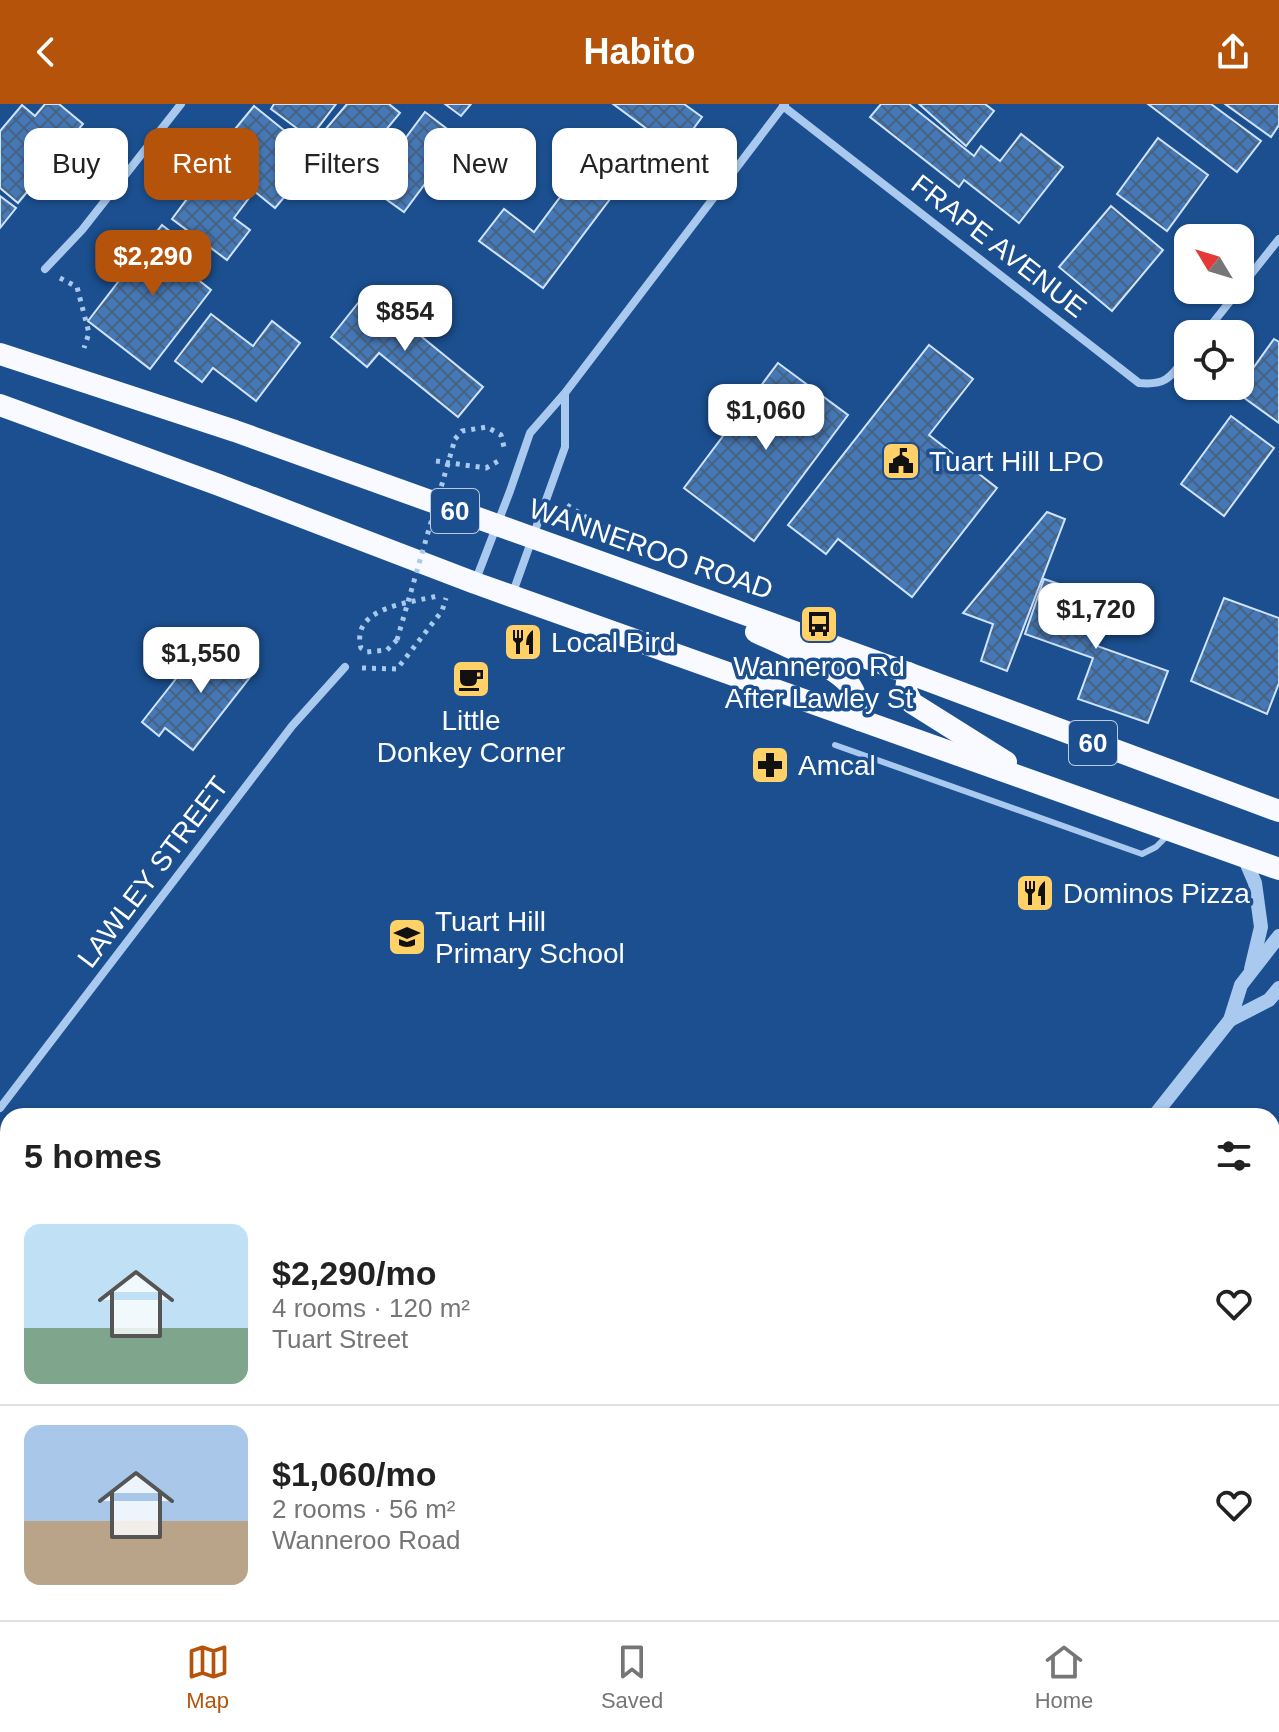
<!DOCTYPE html>
<html lang="en">
<head>
<meta charset="utf-8">
<style>
  :root { --surface:#fff; --page:#f2f2f2; --text:#222; --muted:#767676; --line:#e0e0e0; --accent:#b45309 }
  body { margin:0; font-family:Arial,sans-serif; background:var(--page); color:var(--text); height:100vh; display:flex; flex-direction:column; font-size:30px; white-space:nowrap }
  * { box-sizing:border-box; margin:0 }
  p { font-size:26px; color:var(--muted) }
  .icon { flex:none; width:44px; height:44px; fill:none; stroke:currentColor; stroke-width:2; stroke-linecap:round; stroke-linejoin:round }
  .map { position:relative; flex:1; overflow:hidden }
  .drawer { position:absolute; left:0px; top:1004px; width:1280px; height:512px; display:flex; flex-direction:column; background:var(--surface); border-radius:24px 24px 0 0; box-shadow:0 2px 6px #0004 }
  .drawer>* { flex:none }
  .guide { position:absolute; left:24px; top:24px; width:800px; height:72px; display:flex; gap:16px }
  .needle { width:52px; rotate:308deg }
  .controls { position:absolute; left:1174px; top:120px; display:grid; gap:16px }
  .controls a { display:grid; place-items:center; width:80px; height:80px; border-radius:16px; background:var(--surface); box-shadow:0 2px 6px #0004; font-size:40px }
  .price { position:absolute; translate:-50% -68px; padding:0 18px; border-radius:16px; background:#fff; color:#222; font-size:26px; line-height:52px; filter:drop-shadow(0 2px 4px #0008) }
  .price::after { content:''; position:absolute; left:50%; top:48px; width:24px; height:18px; margin-left:-12px; background:inherit; clip-path:polygon(0 0,100% 0,50% 100%) }
  .price.current { background:var(--accent); color:#fff }
  ul { padding:0; list-style:none }
  li { display:flex; align-items:center; gap:24px; height:200px; padding:0 24px }
  li+li { border-top:2px solid var(--line) }
  li span { display:grid; place-items:center; flex:none; width:224px; height:160px; border-radius:16px; color:#555 }
  li>.icon { margin-inline-start:auto }
  span .icon { width:96px; height:96px; fill:#fffc; stroke-width:1 }
  li b { font-size:34px }
  h2 { display:flex; justify-content:space-between; align-items:center; height:96px; padding:0 24px; font-size:34px }
  .pill { padding:0 28px; border-radius:16px; background:var(--surface); box-shadow:0 2px 6px #0004; font-size:28px; line-height:72px }
  .pill.current { background:var(--accent); color:#fff }
  header { display:flex; justify-content:space-between; align-items:center; height:104px; padding:0 24px; background:var(--accent); color:#fff; font-size:36px; font-weight:700 }
  .menu { display:flex; justify-content:space-around; align-items:center; height:112px; border-top:2px solid var(--line); background:var(--surface); font-size:22px; color:var(--muted) }
  .menu a { display:grid; justify-items:center; gap:4px }
  .menu .current { color:var(--accent) }
  .map>svg:first-child { display:block }
</style>
</head>
<body>
<header><svg class="icon" aria-label="back" viewBox="0 0 24 24"><path d="M15 5l-7 7 7 7"/></svg>Habito<svg class="icon" aria-label="share" viewBox="0 0 24 24"><path d="M12 15V3M7 8l5-5 5 5M5 13v7h14v-7"/></svg></header>
<div class="map">
<svg width="1279" height="1516" viewBox="0 0 1279 1516">
  <defs>
    <pattern id="building-cross-hatch" width="8" height="8" patternUnits="userSpaceOnUse" patternTransform="scale(2)"><rect width="8" height="8" fill="#4478b7"/><path d="M0 0l8 8M0 8l8-8" fill="none" stroke="#486282"/></pattern>
  </defs>
  <rect width="100%" height="100%" fill="#1b4f8f"/>
  <!-- building -->
  <g fill="url(#building-cross-hatch)" stroke="#cfe3fa" stroke-width="2">
    <polygon points="45,0 59,0 83,20 18,99 0,84 0,27 22,1 35,12"/>
    <polygon points="274,0 336,0 310,34 271,5"/>
    <polygon points="347,0 389,0 400,9 361,56 325,26"/>
    <polygon points="445,0 471,0 461,12"/>
    <polygon points="613,0 684,0 702,13 677,47"/>
    <polygon points="881,0 909,0 974,52 981,42 1000,57 1021,30 1063,63 1019,119 964,76 959,83 870,13"/>
    <polygon points="919,0 985,0 994,7 966,42"/>
    <polygon points="1148,0 1211,0 1261,37 1237,68"/>
    <polygon points="1225,0 1279,0 1279,21 1271,33"/>
    <polygon points="254,2 296,36 281,55 302,72 275,104 212,53"/>
    <polygon points="425,8 459,34 404,108 369,83"/>
    <polygon points="1158,34 1208,71 1167,127 1117,90"/>
    <polygon points="602,37 635,62 543,184 479,137 504,105 534,128"/>
    <polygon points="210,64 249,94 234,114 250,126 227,156 172,115"/>
    <polygon points="0,92 16,104 0,124"/>
    <polygon points="1111,102 1163,146 1112,207 1059,163"/>
    <polygon points="162,121 203,153 191,170 211,186 150,265 88,217"/>
    <polygon points="367,188 483,283 458,313 379,249 367,263 331,233"/>
    <polygon points="211,210 253,242 272,217 300,239 256,297 213,264 202,278 175,257"/>
    <polygon points="1274,235 1279,238 1279,319 1236,288"/>
    <polygon points="929,241 973,275 929,331 997,384 912,493 838,435 826,450 788,421"/>
    <polygon points="778,259 848,311 754,437 684,384"/>
    <polygon points="1231,312 1274,344 1224,412 1181,380"/>
    <polygon points="1047,408 1065,415 1007,567 981,557 993,520 963,509"/>
    <polygon points="1044,475 1113,498 1097,542 1168,567 1148,619 1078,595 1093,554 1025,530"/>
    <polygon points="1224,494 1279,514 1279,579 1267,610 1191,577"/>
    <polygon points="223,536 258,563 193,646 165,624 159,632 142,618 194,552 204,560"/>
  </g>
  <g fill="none" stroke-linecap="round" stroke-linejoin="round">
    <!-- path -->
    <g stroke="#a9c9ee" stroke-width="5" stroke-dasharray="4 6" stroke-linecap="butt">
      <polyline points="60,174 77,183 89,229 84,244"/>
      <polyline points="455,335 462,327 487,323 501,331 504,343"/>
      <polyline points="436,357 486,364 500,356"/>
      <polyline points="567,401 615,432"/>
      <path d="M397,536l-10,10 -20,2 -6,-4c-11,-41 49,-45 76,-52"/>
      <polyline points="362,564 397,565 442,507 446,494"/>
    </g>
    <!-- service -->
    <polyline stroke="#a9c9ee" stroke-width="6" points="835,641 1142,750 1156,743 1167,732"/>
    <!-- minor -->
    <g stroke="#a9c9ee" stroke-width="8">
      <path d="M783,2l356,277c29,3 33,-8 49,-29"/>
      <polyline points="45,165 82,126 181,0"/>
      <polyline points="1240,184 1279,135"/>
      <polyline points="1204,230 1239,186"/>
      <polyline points="475,478 510,387 530,329 565,289 785,0"/>
      <polyline points="512,491 565,343 565,290"/>
      <polyline points="0,1004 292,622 345,563"/>
      <polyline points="0,1419 8,1426"/>
      <polyline points="111,1508 121,1516"/>
    </g>
    <!-- tertiary -->
    <g stroke="#a9c9ee" stroke-width="14">
      <polyline points="1243,751 1255,779 1261,823 1251,865"/>
      <polyline points="1230,916 1269,896 1279,884"/>
      <polyline points="1154,1012 1230,916 1241,881 1279,832"/>
      <polyline points="761,1516 767,1508"/>
    </g>
    <!-- trunk -->
    <g stroke="#f8faff" stroke-width="22">
      <polyline points="0,250 235,327 606,460 908,569 1279,707"/>
      <polyline points="0,301 219,381 475,479 1279,765"/>
      <path d="M756,528c24,11 77,33 93,52 8,10 9,24 11,36"/>
      <polyline points="908,569 906,587 912,599 1006,658"/>
    </g>
    <!-- path-bridge -->
    <polyline stroke="#a9c9ee" stroke-width="5" stroke-dasharray="4 6" stroke-linecap="butt" points="397,536 455,335"/>
  </g>
  <!-- icons -->
  <defs>
    <symbol id="civic-square" viewBox="-11 -11 22 22"><rect x="-9" y="-9" width="18" height="18" rx="4" fill="#ffd166" stroke="#1b4f8f"/><path d="M-.6-6.5H3V-4.5H.6V-3L4-1V1h2V6H-6V1h2V-1L-.6-3ZM-1.2 2.5V6h2.4V2.5Z" fill="#111"/></symbol>
    <symbol id="bus-square" viewBox="-11 -11 22 22"><rect x="-9" y="-9" width="18" height="18" rx="4" fill="#ffd166" stroke="#1b4f8f"/><path d="M-5-6H5V4H4V6H2V4H-2V6H-4V4H-5ZM-3.5-4V0h7V-4ZM-3.5 1.2v1.5H-2V1.2ZM2 1.2v1.5H3.5V1.2Z" fill="#111"/></symbol>
    <symbol id="restaurant-square" viewBox="-11 -11 22 22"><rect x="-9" y="-9" width="18" height="18" rx="4" fill="#ffd166" stroke="#1b4f8f"/><path d="M-5-6h1v4h1v-4h1v4h1v-4h1v5L-1.5 .5V6h-2V.5L-5-1ZM5-6V6H3V1.5H1.5Q1.5-4 5-6Z" fill="#111"/></symbol>
    <symbol id="cafe-square" viewBox="-11 -11 22 22"><rect x="-9" y="-9" width="18" height="18" rx="4" fill="#ffd166" stroke="#1b4f8f"/><path d="M-5.5-4.5H6V0H3Q3 3.5 0 3.5H-2.5Q-5.5 3.5-5.5 0ZM3-3.2v2h1.7v-2ZM-6 4.5H4V6H-6Z" fill="#111"/></symbol>
    <symbol id="pharmacy-square" viewBox="-11 -11 22 22"><rect x="-9" y="-9" width="18" height="18" rx="4" fill="#ffd166" stroke="#1b4f8f"/><path d="M-2-6h4v4h4v4h-4v4h-4v-4h-4v-4h4Z" fill="#111"/></symbol>
    <symbol id="school-square" viewBox="-11 -11 22 22"><rect x="-9" y="-9" width="18" height="18" rx="4" fill="#ffd166" stroke="#1b4f8f"/><path d="M0-5L7-2L0 1L-7-2ZM-4 1L0 2.5L4 1V4Q0 6-4 4Z" fill="#111"/></symbol>
  </defs>
  <g fill-rule="evenodd">
    <use href="#civic-square" x="879" y="335" width="44" height="44"/>
    <use href="#bus-square" x="797" y="498" width="44" height="44"/>
    <use href="#restaurant-square" x="501" y="516" width="44" height="44"/>
    <use href="#cafe-square" x="449" y="553" width="44" height="44"/>
    <use href="#pharmacy-square" x="748" y="639" width="44" height="44"/>
    <use href="#restaurant-square" x="1013" y="767" width="44" height="44"/>
    <use href="#school-square" x="385" y="811" width="44" height="44"/>
  </g>
  <g text-anchor="middle" dominant-baseline="central" stroke-width="7" stroke-linejoin="round" paint-order="stroke">
    <!-- shield labels -->
    <g fill="#1b4f8f" stroke="#bbcadd" stroke-width="2">
      <rect x="431" y="385" width="48" height="44" rx="6"/>
      <rect x="1069" y="617" width="48" height="44" rx="6"/>
    </g>
    <g font-size="26" font-weight="bold" fill="#fff">
      <text x="455" y="407">60</text>
      <text x="1093" y="639">60</text>
    </g>
    <!-- street labels -->
    <g font-size="28" fill="#fff" stroke="#1b4f8f">
      <text transform="translate(999 142) rotate(38)">FRAPE AVENUE</text>
      <text transform="translate(651 445) rotate(19)">WANNEROO ROAD</text>
      <text transform="translate(153 768) rotate(-53)">LAWLEY STREET</text>
    </g>
    <!-- poi labels -->
    <g font-size="28" fill="#fff" stroke="#1b4f8f" text-anchor="start">
      <text x="929" y="357">Tuart Hill LPO</text>
      <text x="551" y="538">Local Bird</text>
      <text x="819" y="562" text-anchor="middle">Wanneroo Rd<tspan x="819" dy="32">After Lawley St</tspan></text>
      <text x="471" y="616" text-anchor="middle">Little<tspan x="471" dy="32">Donkey Corner</tspan></text>
      <text x="798" y="661">Amcal</text>
      <text x="1063" y="789">Dominos Pizza</text>
      <text x="435" y="817">Tuart Hill<tspan x="435" dy="32">Primary School</tspan></text>
    </g>
  </g>
</svg>
<div class="controls">
<a><svg class="needle" viewBox="-14 -14 28 28"><path d="M0-13l5 13h-10z" fill="#e53935"/><path d="M0 13l5-13h-10z" fill="#767676"/></svg></a>
<a><svg class="icon" aria-label="locate" viewBox="0 0 24 24"><circle cx="12" cy="12" r="6"/><path d="M12 2v4M12 18v4M2 12h4M18 12h4"/></svg></a>
</div>
<b class="price current" style="left:153px;top:194px">$2,290</b>
<b class="price" style="left:405px;top:249px">$854</b>
<b class="price" style="left:766px;top:348px">$1,060</b>
<b class="price" style="left:1096px;top:547px">$1,720</b>
<b class="price" style="left:201px;top:591px">$1,550</b>
<div class="guide">
<a class="pill">Buy</a>
<a class="pill current">Rent</a>
<a class="pill">Filters</a>
<a class="pill">New</a>
<a class="pill">Apartment</a>
</div>
<section class="drawer">
<h2>5 homes<svg class="icon" aria-label="filters" viewBox="0 0 24 24"><path d="M4 7h16M4 17h16"/><circle cx="9" cy="7" r="2"/><circle cx="15" cy="17" r="2"/></svg></h2>
<ul>
<li><span style="background:linear-gradient(#bfe0f5 65%,#7fa58c 0)"><svg class="icon" aria-label="home" viewBox="0 0 24 24"><path d="M3 11l9-7 9 7M6 9v11h12V9"/></svg></span><div><b>$2,290/mo</b><p>4 rooms · 120 m²</p><p>Tuart Street</p></div><svg class="icon" aria-label="heart" viewBox="0 0 24 24"><path d="M12 20l-8-8c-3-5 5-10 8-4 3-6 11-1 8 4z"/></svg></li>
<li><span style="background:linear-gradient(#a9c7e8 60%,#b9a48a 0)"><svg class="icon" aria-label="home" viewBox="0 0 24 24"><path d="M3 11l9-7 9 7M6 9v11h12V9"/></svg></span><div><b>$1,060/mo</b><p>2 rooms · 56 m²</p><p>Wanneroo Road</p></div><svg class="icon" aria-label="heart" viewBox="0 0 24 24"><path d="M12 20l-8-8c-3-5 5-10 8-4 3-6 11-1 8 4z"/></svg></li>
</ul>
</section>
</div>
<nav class="menu">
<a class="current"><svg class="icon" aria-label="map" viewBox="0 0 24 24"><path d="M3 6l6-2 6 2 6-2v14l-6 2-6-2-6 2zM9 4v14M15 6v14"/></svg>Map</a>
<a><svg class="icon" aria-label="saved" viewBox="0 0 24 24"><path d="M7 4h10v16l-5-4-5 4z"/></svg>Saved</a>
<a><svg class="icon" aria-label="home" viewBox="0 0 24 24"><path d="M3 11l9-7 9 7M6 9v11h12V9"/></svg>Home</a>
</nav>
</body>
</html>
